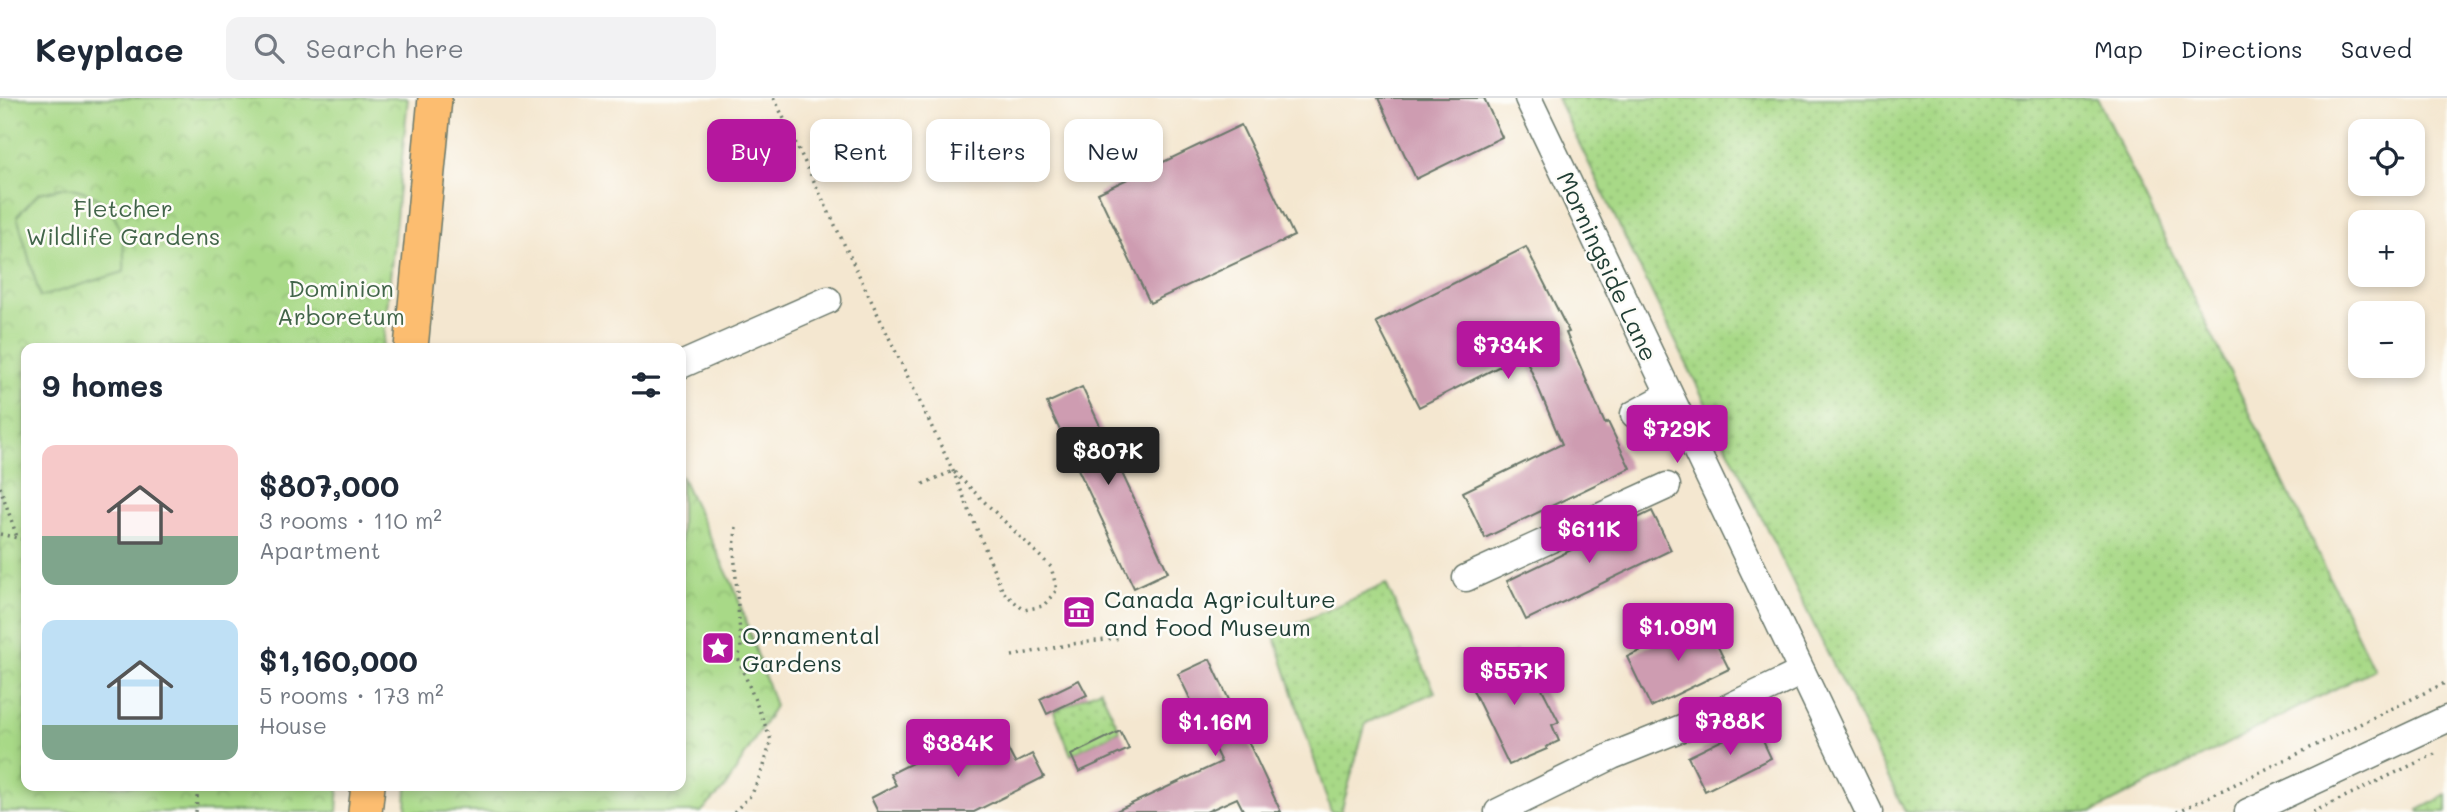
<!DOCTYPE html>
<html lang="en">
<head>
<meta charset="utf-8">
<style>
  :root { --surface:#fff; --page:#f2f2f3; --text:#1f2937; --muted:#747a83; --line:#e0e1e3; --accent:#b5179e }
  body { margin:0; font-family:Mali,sans-serif; background:var(--page); color:var(--text); height:100vh; display:flex; flex-direction:column; font-size:26px; white-space:nowrap }
  * { box-sizing:border-box; margin:0 }
  p { font-size:23px; color:var(--muted) }
  .icon { flex:none; width:38px; height:38px; fill:none; stroke:currentColor; stroke-width:2; stroke-linecap:round; stroke-linejoin:round }
  .map { position:relative; flex:1; overflow:hidden }
  .panel { position:absolute; left:21px; top:245px; width:665px; height:448px; display:flex; flex-direction:column; background:var(--surface); border-radius:14px; box-shadow:0 4px 10px #0003 }
  .panel>* { flex:none }
  .top-card { position:absolute; left:707px; top:21px; width:665px; height:63px; display:flex; gap:14px }
  .fabs { position:absolute; left:2348px; top:21px; display:grid; gap:14px }
  .fabs a { display:grid; place-items:center; width:77px; height:77px; border-radius:14px; background:var(--surface); box-shadow:0 4px 10px #0003; font-size:35px }
  .price { position:absolute; translate:-50% -60px; padding:0 16px; border-radius:7px; background:var(--accent); color:#fff; font-size:23px; line-height:46px; filter:drop-shadow(0 2px 4px #0008) }
  .price::after { content:''; position:absolute; left:50%; top:42px; width:21px; height:16px; margin-left:-10px; background:inherit; clip-path:polygon(0 0,100% 0,50% 100%) }
  .price.selected { background:#222; color:#fff }
  ul { padding:0; list-style:none }
  li { display:flex; align-items:center; gap:21px; height:175px; padding:0 21px }
  li span { display:grid; place-items:center; flex:none; width:196px; height:140px; border-radius:14px; color:#555 }
  li>.icon { margin-inline-start:auto }
  span .icon { width:84px; height:84px; fill:#fffc; stroke-width:1 }
  li b { font-size:30px }
  h2 { display:flex; justify-content:space-between; align-items:center; height:84px; padding:0 21px; font-size:30px }
  .tag { padding:0 24px; border-radius:14px; background:var(--surface); box-shadow:0 4px 10px #0003; font-size:24px; line-height:63px }
  .tag.selected { background:var(--accent); color:#fff }
  header { display:flex; align-items:center; gap:42px; box-sizing:border-box; height:98px; padding:0 35px; background:var(--surface); border-bottom:2px solid var(--line) }
  header strong { font-size:33px }
  nav { display:flex; gap:38px; margin-inline-start:auto; font-size:24px }
  .search { width:490px; height:63px; background:var(--page); display:flex; align-items:center; gap:18px; box-sizing:border-box; padding:0 24px; border-radius:14px; color:var(--muted); font-size:26px }
  .map>svg:first-child { display:block }
</style>
</head>
<body>
<header>
<strong>Keyplace</strong>
<div class="search"><svg class="icon" aria-label="search" viewBox="0 0 24 24"><circle cx="10" cy="10" r="6"/><path d="M15 15l6 6"/></svg>Search here</div>
<nav><a>Map</a><a>Directions</a><a>Saved</a></nav>
</header>
<div class="map">
<svg width="2447" height="714" viewBox="0 0 2447 714">
  <defs>
    <pattern id="grass-dots" width="8" height="8" patternUnits="userSpaceOnUse" patternTransform="scale(1.75)"><rect width="8" height="8" fill="#a8d987"/><path d="M2 2h.1M6 6h.1" fill="none" stroke="#90bb75" stroke-width="1.8" stroke-linecap="round"/></pattern>
    <pattern id="park-crowns" width="20" height="18" patternUnits="userSpaceOnUse" patternTransform="scale(1.75)"><rect width="20" height="18" fill="#a8d987"/><path d="M2 6a3 3 0 1 1 6 0M12 15a3 3 0 1 1 6 0" fill="none" stroke="#90bb75"/></pattern>
  </defs>
  <rect width="100%" height="100%" fill="#fdfcf7"/>
  <filter id="ink" filterUnits="userSpaceOnUse"><feTurbulence type="fractalNoise" baseFrequency=".0143" numOctaves="2"/><feDisplacementMap in="SourceGraphic" scale="14" xChannelSelector="R" yChannelSelector="G"/><feConvolveMatrix kernelMatrix="1 2 1 2 8 2 1 2 1" color-interpolation-filters="sRGB"/></filter>
  <filter id="wash" filterUnits="userSpaceOnUse"><feTurbulence type="fractalNoise" baseFrequency=".00686" numOctaves="4" result="noise"/><feDisplacementMap in="SourceGraphic" scale="28" xChannelSelector="R" yChannelSelector="G"/><feGaussianBlur stdDeviation="1.57" result="paint"/><feColorMatrix in="noise" values="0 0 0 0 0 0 0 0 0 0 0 0 0 0 0 0 0 1.4 0 .05"/><feComposite in="paint" operator="in"/></filter>
  <g filter="url(#wash)">
    <rect width="100%" height="100%" fill="#f4e7d0"/>
    <!-- grass -->
    <g fill="url(#grass-dots)" stroke="#648b5e" stroke-width="2">
      <polygon points="1557,0 2097,0 2374,571 2093,714 1905,714"/>
      <polygon points="1386,486 1435,594 1366,625 1341,714 1331,714 1274,536"/>
      <polygon points="1100,591 1120,633 1071,657 1054,613"/>
      <polygon points="2447,697 2447,714 2419,714 2418,712"/>
    </g>
    <!-- park -->
    <g fill="url(#park-crowns)" stroke="#648b5e" stroke-width="2">
      <polygon points="0,0 408,0 383,250 26,250 26,688 339,688 337,714 0,714"/>
      <polygon points="681,378 735,492 775,608 725,690 701,714 406,714 407,688 681,688"/>
    </g>
    <!-- garden -->
    <path fill="#a8d987" stroke="#648b5e" stroke-width="2" d="M67,89c48,8 59,43 57,85l-84,25 -23,-81 22,-23z"/>
    <g id="blocks">
      <!-- building -->
      <g fill="#ce9cb1">
        <polygon points="1378,0 1484,0 1502,39 1416,81"/>
        <polygon points="1241,27 1294,138 1150,205 1098,95"/>
        <polygon points="1526,149 1569,234 1566,235 1605,326 1608,324 1630,370 1485,440 1463,394 1562,346 1524,256 1419,309 1376,224"/>
        <polygon points="1082,289 1168,474 1134,490 1047,305"/>
        <polygon points="1652,413 1671,452 1526,522 1507,483"/>
        <polygon points="1704,521 1729,571 1651,609 1627,559"/>
        <polygon points="1516,552 1530,582 1536,579 1559,624 1552,627 1559,643 1546,649 1547,651 1509,667 1465,576"/>
        <polygon points="1210,561 1281,714 1244,714 1237,700 1206,714 1114,714 1221,664 1178,576"/>
        <polygon points="1079,582 1087,597 1047,616 1040,601"/>
        <polygon points="1755,626 1771,660 1705,693 1688,659"/>
        <polygon points="1120,633 1129,651 1079,674 1071,657"/>
        <polygon points="1000,636 1015,665 1032,656 1044,679 974,714 878,714 871,700 896,687 890,676 969,637 975,648"/>
      </g>
    </g>
  </g>
  <g filter="url(#ink)">
    <use href="#blocks" fill-opacity="0" stroke="#6a786b" stroke-width="2"/>
    <g fill="none" stroke-linecap="round" stroke-linejoin="round">
      <defs>
        <g id="minor">
          <polyline points="1528,0 1869,714"/>
          <polyline points="681,267 828,202"/>
          <polyline points="1634,316 1669,297"/>
          <polyline points="1466,480 1667,388"/>
          <polyline points="1498,714 1612,658 1704,621 1802,574"/>
          <polyline points="2248,714 2447,621"/>
        </g>
        <g id="major">
          <polyline points="411,250 435,0"/>
          <polyline points="365,714 368,688"/>
        </g>
      </defs>
      <!-- minor casing -->
      <use href="#minor" stroke="#6a786b" stroke-width="29"/>
      <!-- major casing -->
      <use href="#major" stroke="#6a786b" stroke-width="36"/>
      <!-- path -->
      <g stroke="#6a786b" stroke-width="3.5" stroke-dasharray="2 5" stroke-linecap="butt">
        <polyline points="774,0 953,373 1003,494 1024,512 1043,508 1057,492 1051,469 953,373"/>
        <polyline points="923,386 953,373"/>
        <polyline points="0,389 17,439"/>
        <polyline points="0,436 26,442"/>
        <polyline points="1012,558 1072,546 1122,540"/>
        <polyline points="196,714 198,688"/>
        <polyline points="734,714 752,696 764,668 771,642 738,560 741,550 734,452 736,429"/>
        <polyline points="2177,714 2447,584"/>
        <polyline points="2313,714 2439,654"/>
      </g>
      <!-- minor -->
      <use href="#minor" stroke="#fff" stroke-width="26"/>
      <!-- major -->
      <use href="#major" stroke="#fcbd6f" stroke-width="33"/>
    </g>
  </g>
  <!-- icons -->
  <defs>
    <symbol id="museum-square" viewBox="-11 -11 22 22"><rect x="-9" y="-9" width="18" height="18" rx="4" fill="#b5179e" stroke="#fdfcf7"/><path d="M0-6L6-3V-2H-6V-3ZM-5-1h2V3h-2ZM-1-1h2V3h-2ZM3-1h2V3H3ZM-6 4H6V6H-6Z" fill="#fff"/></symbol>
    <symbol id="sight-square" viewBox="-11 -11 22 22"><rect x="-9" y="-9" width="18" height="18" rx="4" fill="#b5179e" stroke="#fdfcf7"/><path d="M0-6L1.8-2.2L6-1.7L2.9 1.2L3.7 5.4L0 3.3L-3.7 5.4L-2.9 1.2L-6-1.7L-1.8-2.2Z" fill="#fff"/></symbol>
  </defs>
  <g fill-rule="evenodd">
    <use href="#museum-square" x="1060" y="495" width="38" height="38"/>
    <use href="#sight-square" x="699" y="531" width="38" height="38"/>
  </g>
  <g text-anchor="middle" dominant-baseline="central" stroke-width="5" stroke-linejoin="round" paint-order="stroke">
    <!-- park labels -->
    <g font-size="24" fill="#416449" stroke="#fdfcf7">
      <text x="123" y="109">Fletcher<tspan x="123" dy="28">Wildlife Gardens</tspan></text>
      <text x="341" y="189">Dominion<tspan x="341" dy="28">Arboretum</tspan></text>
    </g>
    <!-- street labels -->
    <g font-size="24" fill="#1f3d34" stroke="#fdfcf7">
      <text transform="translate(1608 168) rotate(65)">Morningside Lane</text>
    </g>
    <!-- poi labels -->
    <g font-size="24" fill="#1f3d34" stroke="#fdfcf7" text-anchor="start">
      <text x="1104" y="500">Canada Agriculture<tspan x="1104" dy="28">and Food Museum</tspan></text>
      <text x="742" y="536">Ornamental<tspan x="742" dy="28">Gardens</tspan></text>
    </g>
  </g>
</svg>
<div class="fabs">
<a><svg class="icon" aria-label="locate" viewBox="0 0 24 24"><circle cx="12" cy="12" r="6"/><path d="M12 2v4M12 18v4M2 12h4M18 12h4"/></svg></a>
<a>+</a>
<a>−</a>
</div>
<b class="price" style="left:1508px;top:283px">$734K</b>
<b class="price" style="left:1677px;top:367px">$729K</b>
<b class="price selected" style="left:1108px;top:389px">$807K</b>
<b class="price" style="left:1589px;top:467px">$611K</b>
<b class="price" style="left:1678px;top:565px">$1.09M</b>
<b class="price" style="left:1514px;top:609px">$557K</b>
<b class="price" style="left:1730px;top:659px">$788K</b>
<b class="price" style="left:1215px;top:660px">$1.16M</b>
<b class="price" style="left:958px;top:681px">$384K</b>
<div class="top-card">
<a class="tag selected">Buy</a>
<a class="tag">Rent</a>
<a class="tag">Filters</a>
<a class="tag">New</a>
</div>
<section class="panel">
<h2>9 homes<svg class="icon" aria-label="filters" viewBox="0 0 24 24"><path d="M4 7h16M4 17h16"/><circle cx="9" cy="7" r="2"/><circle cx="15" cy="17" r="2"/></svg></h2>
<ul>
<li><span style="background:linear-gradient(#f6c9c9 65%,#7fa58c 0)"><svg class="icon" aria-label="home" viewBox="0 0 24 24"><path d="M3 11l9-7 9 7M6 9v11h12V9"/></svg></span><div><b>$807,000</b><p>3 rooms · 110 m²</p><p>Apartment</p></div></li>
<li><span style="background:linear-gradient(#bfe0f5 75%,#7fa58c 0)"><svg class="icon" aria-label="home" viewBox="0 0 24 24"><path d="M3 11l9-7 9 7M6 9v11h12V9"/></svg></span><div><b>$1,160,000</b><p>5 rooms · 173 m²</p><p>House</p></div></li>
</ul>
</section>
</div>
</body>
</html>
